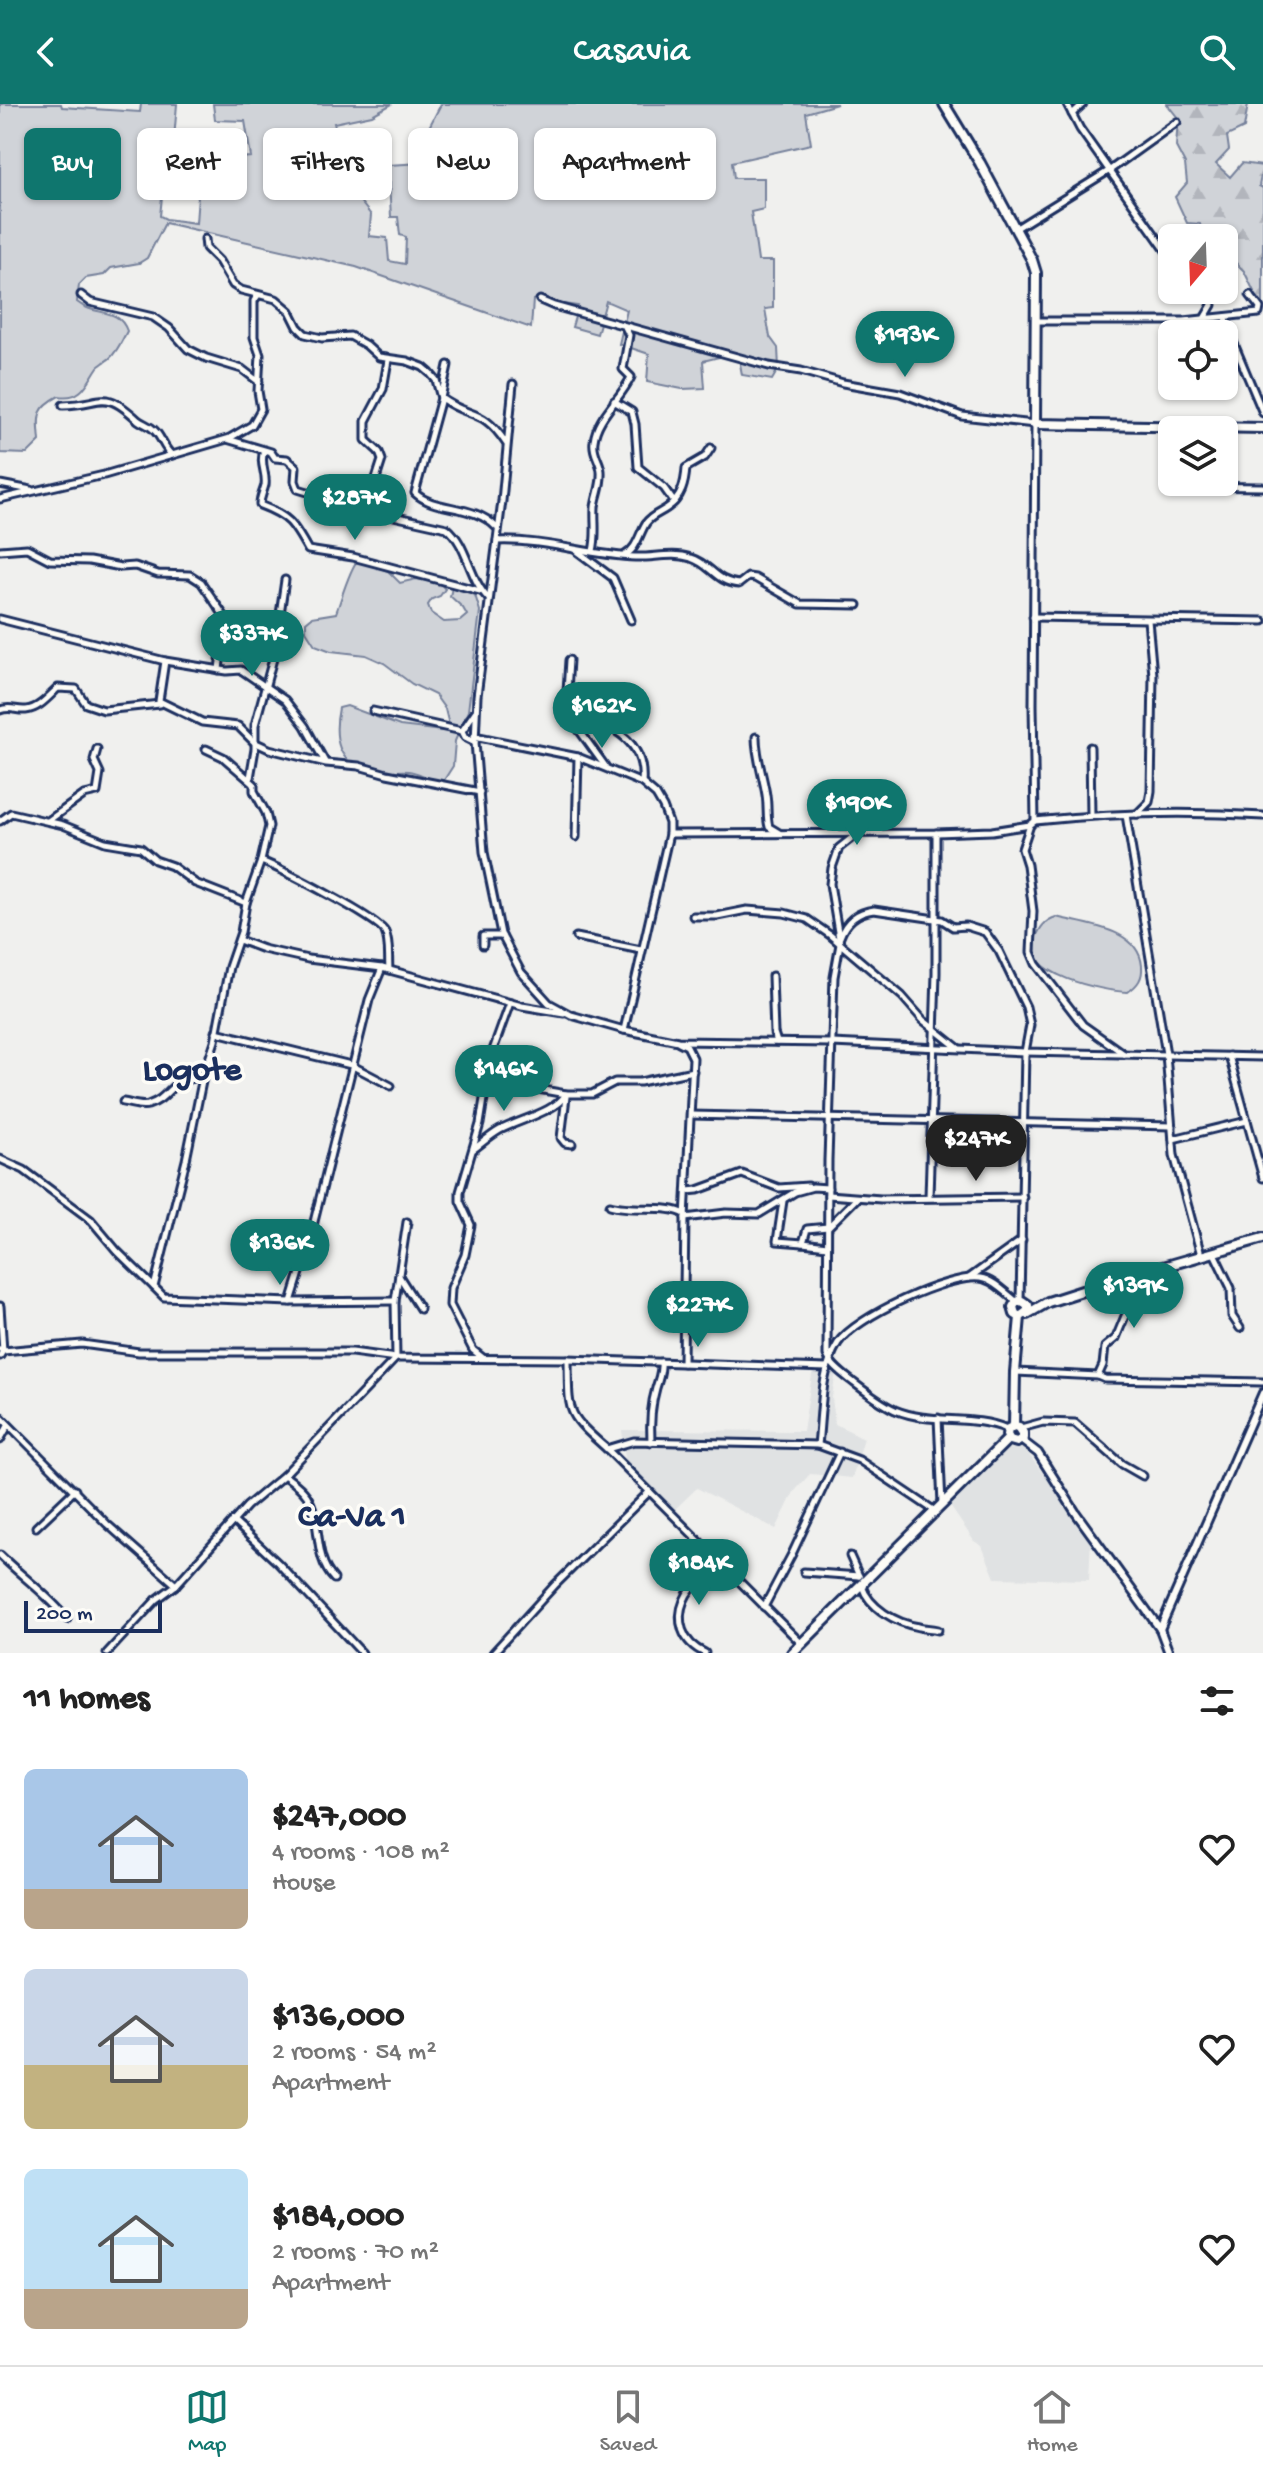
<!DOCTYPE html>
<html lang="en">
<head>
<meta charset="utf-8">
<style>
  :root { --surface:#fff; --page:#f6f6f6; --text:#222; --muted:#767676; --line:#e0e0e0; --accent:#0f766e }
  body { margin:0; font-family:"Gochi Hand",sans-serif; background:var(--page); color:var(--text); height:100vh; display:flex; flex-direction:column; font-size:30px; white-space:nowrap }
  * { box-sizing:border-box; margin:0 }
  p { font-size:26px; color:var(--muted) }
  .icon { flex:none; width:44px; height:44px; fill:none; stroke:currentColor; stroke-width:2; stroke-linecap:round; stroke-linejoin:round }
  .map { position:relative; height:1549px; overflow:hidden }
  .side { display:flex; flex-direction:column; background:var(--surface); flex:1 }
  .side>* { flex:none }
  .banner { position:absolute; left:24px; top:24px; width:800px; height:72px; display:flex; gap:16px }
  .needle { width:52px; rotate:199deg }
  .buttons { position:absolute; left:1158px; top:120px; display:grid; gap:16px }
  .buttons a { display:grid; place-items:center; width:80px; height:80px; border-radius:12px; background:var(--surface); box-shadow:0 2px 6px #0004; font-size:40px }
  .scale { position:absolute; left:24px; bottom:20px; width:138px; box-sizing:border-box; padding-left:8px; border:4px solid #1b2f5e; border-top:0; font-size:22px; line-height:28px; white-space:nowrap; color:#1b2f5e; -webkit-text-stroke:6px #fdfcf7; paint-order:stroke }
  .price { position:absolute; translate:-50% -68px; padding:0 18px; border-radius:28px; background:var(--accent); color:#fff; font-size:26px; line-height:52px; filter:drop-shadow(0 2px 4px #0008) }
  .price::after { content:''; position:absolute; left:50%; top:48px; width:24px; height:18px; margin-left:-12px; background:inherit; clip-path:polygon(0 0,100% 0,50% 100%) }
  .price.selected { background:#222; color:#fff }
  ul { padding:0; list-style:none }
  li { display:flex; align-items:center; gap:24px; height:200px; padding:0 24px }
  li span { display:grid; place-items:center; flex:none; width:224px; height:160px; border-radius:12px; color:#555 }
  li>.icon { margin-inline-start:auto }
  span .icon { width:96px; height:96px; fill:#fffc; stroke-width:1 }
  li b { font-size:34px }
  h2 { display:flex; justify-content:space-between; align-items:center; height:96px; padding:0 24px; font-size:34px }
  .pill { padding:0 28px; border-radius:12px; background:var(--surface); box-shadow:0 2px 6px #0004; font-size:28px; line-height:72px }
  .pill.selected { background:var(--accent); color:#fff }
  header { display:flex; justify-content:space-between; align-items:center; height:104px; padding:0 24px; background:var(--accent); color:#fff; font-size:36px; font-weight:600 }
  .tabs { display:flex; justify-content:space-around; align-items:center; height:112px; border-top:2px solid var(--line); background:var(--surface); font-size:22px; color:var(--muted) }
  .tabs a { display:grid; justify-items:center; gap:4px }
  .tabs .selected { color:var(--accent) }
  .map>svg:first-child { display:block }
</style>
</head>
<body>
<header><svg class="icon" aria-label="back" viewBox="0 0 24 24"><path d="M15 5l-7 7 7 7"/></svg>Casavia<svg class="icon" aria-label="search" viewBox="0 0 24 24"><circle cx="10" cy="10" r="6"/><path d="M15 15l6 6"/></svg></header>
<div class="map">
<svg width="1263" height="1549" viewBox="0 0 1263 1549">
  <defs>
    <pattern id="forest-firs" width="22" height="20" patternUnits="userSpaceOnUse" patternTransform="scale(2)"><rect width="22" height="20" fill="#d0d3d8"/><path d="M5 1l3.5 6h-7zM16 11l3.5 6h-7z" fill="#b2b5bc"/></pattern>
  </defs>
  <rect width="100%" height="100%" fill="#f0f0ee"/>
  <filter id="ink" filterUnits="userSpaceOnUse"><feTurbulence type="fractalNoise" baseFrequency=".0125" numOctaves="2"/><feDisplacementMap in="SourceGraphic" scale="16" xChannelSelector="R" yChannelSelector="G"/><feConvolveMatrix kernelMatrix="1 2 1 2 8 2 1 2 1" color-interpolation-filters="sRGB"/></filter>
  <g filter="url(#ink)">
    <!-- built -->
    <g fill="#e0e2e3">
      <polygon points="813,1265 836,1267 832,1293 835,1320 864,1334 852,1374 810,1370 794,1388 776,1425 697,1384 673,1407 626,1365 622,1326 803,1327"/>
      <polygon points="1024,1344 1091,1434 1089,1476 995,1474 982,1442 974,1437 948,1399 1006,1345"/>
    </g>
    <!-- green -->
    <g fill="#d0d3d8" stroke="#76819b" stroke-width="2">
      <path d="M0,0h61l1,3 78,5 1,-8h36l-7,81 -7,2 -3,29 6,3 30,4 5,-69 23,5 27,-2 -6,-36 -30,-1 -2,-16h179l-20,11 -38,8 3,11 -18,4 6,27 24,1 -2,19 24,30 -2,21 18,2 2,23 16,3 1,-27 -6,-2 -2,-18h-7l-3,-52 34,-2 3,-28 16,-31h396l-31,9 5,31 -79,18 2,16h30v31l-13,3 7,49h15v47l-8,1 5,28 8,11 1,20 -7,12 -30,-5 -3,-17 -16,-2 -20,5 2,27 -23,1 -35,-7 2,-28 -30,-10 8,-34 -21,-9 -9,33 -25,-7 6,-21 -45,-6 -2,28 -175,-61 -191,-44 -18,35 -8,5 -28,5 -7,7 -18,3 -7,7 -2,17c18,15 41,4 50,29 -5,10 -10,21 -18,28 -2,1 -10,7 -11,8 -11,16 -16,33 -39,29 -24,13 -21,21 -19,45l-13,13 -27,-1z"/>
      <path d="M358,456l30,11 12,12 16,-4 24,4 5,6 -5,7 -8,3 -4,6 3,8 13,9 16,-1 7,-6 -4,-7 -13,-12 2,-8h8l15,7 5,16 -12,100 -13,30 -2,25 -9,14c-14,2 -23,-8 -36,-9 -12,-1 -26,2 -38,0 -33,-6 -37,-34 -31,-63l8,-2 53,20 42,5 7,-6 -4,-16 -10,-14 -23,-11 -28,-21 -18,-8 -35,-4 -16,-6 -9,-14v-9l6,-5 24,-4c5,-13 14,-46 22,-53z"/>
      <path d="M1056,813c30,8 83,11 86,49 1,12 -4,19 -14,26 -25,-1 -107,-17 -93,-53 5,-11 9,-18 21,-22z"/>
    </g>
    <!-- forest -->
    <polygon fill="url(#forest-firs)" stroke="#76819b" stroke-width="2" points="1167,0 1248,0 1244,24 1227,32 1229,46 1216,60 1230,73 1242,59 1263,62 1259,82 1263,84 1263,206 1244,167 1235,158 1224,159 1224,134 1203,134 1200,120 1187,119 1175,93 1187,79 1185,60 1176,43 1178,14"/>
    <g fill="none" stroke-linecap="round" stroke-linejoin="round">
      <defs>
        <g id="minor">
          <polyline points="1067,0 1080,25 1172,155"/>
          <polyline points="1072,10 1083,0"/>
          <polyline points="1015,125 1110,66 1177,18"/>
          <path d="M205,135l1,9 13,13 14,24 8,5 35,9 14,12 8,16 7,7 17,4 28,-2 16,9 13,12 28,4 16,6 7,6 6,7 5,18 -26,95c20,19 58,10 81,34"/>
          <polyline points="1198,186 1211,195 1212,201 1205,213"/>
          <polyline points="81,191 90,198 153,213 169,224 188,245 206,254 242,265 259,278"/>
          <polyline points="540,196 554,202 769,262 801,267 843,279 900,289 962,312 1035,320 1033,601 1035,717"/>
          <polyline points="1226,213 1229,228 1263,309"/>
          <polyline points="1037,217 1184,217 1259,209 1260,204 1250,191"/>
          <path d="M448,261l-7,33c30,22 40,8 65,45"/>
          <polyline points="513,280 502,397 477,592 475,638 484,748 501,830 521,868 549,899 571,911 624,926 678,937 832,939 1025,948 1263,953"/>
          <polyline points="614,297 632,308 635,320 638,363 664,384 674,398"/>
          <path d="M63,301c42,-1 39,-18 75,15 5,4 11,5 16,10 8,7 9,18 18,25"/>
          <polyline points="228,335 252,321 261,305 258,287 260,251 254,233 254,197 258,191"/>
          <path d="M264,347c-5,13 3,22 1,34 -2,8 -5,12 -5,20 29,11 33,18 48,45l45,7 127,34"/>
          <polyline points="0,380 31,386"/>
          <polyline points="1184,382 1263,383"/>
          <path d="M0,395l104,-24 123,-36 44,13 4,6 12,1 9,8 -1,14 3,8 68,21 81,18c21,17 22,52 42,71"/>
          <polyline points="366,406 382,356 379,348 366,336 366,317 383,285 388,256"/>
          <path d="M497,437c47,-2 91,14 138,16 18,1 38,-5 56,1 20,6 24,24 48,26l9,-7 7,1 45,26 58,1"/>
          <polyline points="0,446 27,444 50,456 89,457 121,463 135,462 158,470 190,471 201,478 225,513 219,566"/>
          <polyline points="577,447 613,474 631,516"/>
          <path d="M593,447c4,-16 1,-29 2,-44 2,-14 7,-21 6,-36 -1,-11 -9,-18 -7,-30 3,-25 27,-42 37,-64l-8,-8 6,-34 -4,-8"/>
          <path d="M625,451c12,-6 14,-21 21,-32 6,-8 14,-10 21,-15 15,-10 18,-25 19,-40l19,-11 6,-9"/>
          <polyline points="1033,513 1263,517"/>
          <polyline points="0,515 165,557 227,567 241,566 285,596 305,622 325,658"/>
          <polyline points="569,556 566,604 569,612 605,662"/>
          <polyline points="165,557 159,597 202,618 238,622 254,638 269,645 326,659 359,662 387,670 480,688"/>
          <path d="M0,606c11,-4 16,1 26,0 13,-1 23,-14 32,-22l18,1 10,15 18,6 56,-6"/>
          <polyline points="373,607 462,627 465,633 475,638"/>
          <path d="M617,613l-1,14c19,12 28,30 26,52"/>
          <polyline points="462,627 475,608"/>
          <polyline points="474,632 578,653 642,679 656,691 663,703 669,719 669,730 624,926"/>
          <path d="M756,633c0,20 7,38 10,58 2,11 0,22 3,32l10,6"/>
          <polyline points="1090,643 1091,712"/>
          <polyline points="206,645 223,653 254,680 254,687 266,709 269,722 261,757 246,799 241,828 229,863 215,937 203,973 186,1056 154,1183 164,1193 291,1198 395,1197"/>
          <polyline points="250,674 255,645 255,621 274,551 285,476"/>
          <polyline points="1137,710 1149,698 1151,687 1153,571 1148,516"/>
          <polyline points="1126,711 1166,950 1174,1051 1201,1151"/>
          <polyline points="0,717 11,709 63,721 105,738 141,744 155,756 172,762 195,779 246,799"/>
          <polyline points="48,717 84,691 97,688 100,669 94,656 97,645"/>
          <polyline points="1030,721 1022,745 1027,761 1033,807 1031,848 1036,860 1083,921 1124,950"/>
          <path d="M858,729l-19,15 -7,20 -2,16 10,60 -6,33 -6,183 -1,195c4,11 17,20 26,27 13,10 27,21 42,28 36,15 77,4 112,19"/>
          <path d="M669,730l267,-1 56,-2 38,-6 5,-4c75,-8 152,-10 228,-5"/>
          <polyline points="576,733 578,653"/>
          <path d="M261,757c18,7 119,58 124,71 5,10 3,26 4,37"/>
          <polyline points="693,812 717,812 747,806 784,809 807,815 830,831 902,892 923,916 958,944"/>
          <polyline points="576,833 641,846"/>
          <path d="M840,833c6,-16 17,-25 34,-27l68,10 11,7 13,-1 19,6 14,19 27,56 4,18 -5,27 -5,249"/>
          <polyline points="239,836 263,845 308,855 382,864 522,902 564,909"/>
          <polyline points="483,841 483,832 502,832"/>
          <polyline points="772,872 774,929 777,938"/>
          <polyline points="510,899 488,960 487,976 566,990 592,990 615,978 640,978 693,967"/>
          <polyline points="216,928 351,961 391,982"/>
          <polyline points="679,938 687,942 693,954 685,1114 683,1259"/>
          <polyline points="1229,952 1263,1074"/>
          <polyline points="566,993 561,1034 565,1039 572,1040"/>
          <path d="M123,998c8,1 17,5 25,3 25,-8 18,-26 55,-28"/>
          <polyline points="691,1011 1172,1022"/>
          <polyline points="1173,1035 1247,1017"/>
          <path d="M474,1045c8,-6 17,-14 26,-19 19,-10 57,-19 66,-36"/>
          <polyline points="0,1055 24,1066 91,1116 117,1147 154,1183"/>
          <polyline points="687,1087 698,1086 742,1070 779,1084 808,1082"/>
          <polyline points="828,1091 881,1095 1023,1093"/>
          <polyline points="929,1093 936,869 936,729"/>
          <polyline points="783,1097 777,1137 803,1139"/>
          <path d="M610,1101c23,7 59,-1 75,9"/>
          <polyline points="685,1114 726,1109 759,1110 795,1088 813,1083 828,1084"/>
          <polyline points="827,1142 803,1139 807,1125 828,1123 856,1095"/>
          <polyline points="1214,1149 1231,1184 1232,1212 1240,1224"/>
          <polyline points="399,1172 420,1205"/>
          <polyline points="969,1174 1022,1136"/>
          <polyline points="291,1198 307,1146 369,896 382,864"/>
          <polyline points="0,1202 3,1247 0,1252"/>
          <polyline points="0,1245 3,1247 82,1240 139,1248 352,1248 396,1254 568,1255 827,1264"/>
          <polyline points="483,1254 473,1246 450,1201 451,1184 465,1151 471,1121 460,1097 460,1088 480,1020 487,976"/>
          <path d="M568,1255c1,55 -3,53 39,90l194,194"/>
          <polyline points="1016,1268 1098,1272 1105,1275 1263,1278"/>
          <polyline points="1098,1272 1103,1261 1105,1243 1116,1234 1125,1212 1135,1197 1130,1173"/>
          <polyline points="0,1312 107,1420 176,1481"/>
          <polyline points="938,1314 942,1400"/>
          <polyline points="1021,1324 1043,1318 1075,1319 1122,1360 1143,1372"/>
          <polyline points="0,1336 8,1322"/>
          <path d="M651,1338c-1,-18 0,-37 5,-54 3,-10 6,-16 5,-26"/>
          <path d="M818,1341c4,-33 2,-74 20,-102 17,-26 111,-69 142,-65 14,2 25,15 36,23"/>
          <polyline points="607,1345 634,1337 818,1341 859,1356 935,1407"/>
          <path d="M284,1371c8,6 17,12 23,21 16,26 5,60 27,83"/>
          <polyline points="233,1417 278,1459 362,1549"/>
          <polyline points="36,1423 75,1386"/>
          <path d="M0,1451c20,20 52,43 67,64"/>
          <polyline points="850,1452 859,1472"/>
          <polyline points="804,1468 859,1472"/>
          <path d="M862,1482c7,22 34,37 57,41 6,2 12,1 19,3"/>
          <polyline points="764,1503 792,1450 840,1348"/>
          <polyline points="107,1549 156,1496 176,1481 247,1402 284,1371 396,1254 395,1197 407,1118"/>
          <polyline points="493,1549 555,1481 649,1388"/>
          <path d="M705,1549c-49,-22 -17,-91 28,-77"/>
        </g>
        <g id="tertiary">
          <polyline points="1021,1336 1038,1349 1076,1409 1160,1525 1169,1549"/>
          <polyline points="1160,1525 1263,1289"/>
        </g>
        <g id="primary">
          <polyline points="944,0 980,59 1032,156 1036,169 1035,320 1263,324"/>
          <polyline points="1027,1210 1048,1198 1107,1179 1263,1134"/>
          <polyline points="1014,1322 1019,1323 1023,1329 1023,1334 1017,1338 1010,1336 1007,1331 1008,1325 1014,1322 1015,1268 1020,1213 1015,1210 1013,1203 1016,1198 1022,1197 1028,1201 1028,1207 1020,1213"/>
          <polyline points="792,1549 1008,1335"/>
        </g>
      </defs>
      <!-- minor casing -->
      <use href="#minor" stroke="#1b2f5e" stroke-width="11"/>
      <!-- tertiary casing -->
      <use href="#tertiary" stroke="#1b2f5e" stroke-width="12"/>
      <!-- primary casing -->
      <use href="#primary" stroke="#1b2f5e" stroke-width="14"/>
      <!-- minor -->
      <use href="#minor" stroke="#fdfcf7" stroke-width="5"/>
      <!-- tertiary -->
      <use href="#tertiary" stroke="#fdfcf7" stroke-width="6"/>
      <!-- primary -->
      <use href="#primary" stroke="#fdfcf7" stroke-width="8"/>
    </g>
  </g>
  <g text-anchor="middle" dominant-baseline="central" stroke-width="7" stroke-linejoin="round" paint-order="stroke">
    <!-- district labels -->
    <g font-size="34" font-weight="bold" fill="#1b2f5e" stroke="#fdfcf7">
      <text x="192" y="969">Logote</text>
      <text x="352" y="1415">Ca-Va 1</text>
    </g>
  </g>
</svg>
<div class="buttons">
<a><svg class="needle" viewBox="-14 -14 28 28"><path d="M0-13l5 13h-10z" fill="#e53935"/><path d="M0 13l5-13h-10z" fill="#767676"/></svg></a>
<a><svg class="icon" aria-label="locate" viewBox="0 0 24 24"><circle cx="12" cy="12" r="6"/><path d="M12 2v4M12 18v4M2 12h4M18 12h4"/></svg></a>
<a><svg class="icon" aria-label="layers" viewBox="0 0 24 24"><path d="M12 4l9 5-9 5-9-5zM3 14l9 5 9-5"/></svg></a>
</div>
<div class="scale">200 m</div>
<b class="price" style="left:905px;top:275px">$193K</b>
<b class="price" style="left:355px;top:438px">$287K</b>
<b class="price" style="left:252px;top:574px">$337K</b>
<b class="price" style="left:602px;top:646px">$162K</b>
<b class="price" style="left:857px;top:743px">$190K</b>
<b class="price" style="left:504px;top:1009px">$146K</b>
<b class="price selected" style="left:976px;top:1079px">$247K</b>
<b class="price" style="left:280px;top:1183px">$136K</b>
<b class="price" style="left:1134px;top:1226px">$139K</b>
<b class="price" style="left:698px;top:1245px">$227K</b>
<b class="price" style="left:699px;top:1503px">$184K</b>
<div class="banner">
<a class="pill selected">Buy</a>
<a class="pill">Rent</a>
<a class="pill">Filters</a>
<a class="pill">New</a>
<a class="pill">Apartment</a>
</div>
</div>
<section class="side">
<h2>11 homes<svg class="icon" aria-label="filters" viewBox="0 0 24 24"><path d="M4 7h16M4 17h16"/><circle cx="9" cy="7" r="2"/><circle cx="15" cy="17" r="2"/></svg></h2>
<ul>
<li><span style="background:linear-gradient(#a9c7e8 75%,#b9a48a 0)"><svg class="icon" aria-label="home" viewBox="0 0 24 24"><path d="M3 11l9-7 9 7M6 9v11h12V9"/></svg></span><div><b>$247,000</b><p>4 rooms · 108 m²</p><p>House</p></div><svg class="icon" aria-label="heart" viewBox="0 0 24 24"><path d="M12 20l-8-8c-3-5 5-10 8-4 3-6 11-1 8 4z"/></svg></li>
<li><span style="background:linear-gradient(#c9d6e8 60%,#c2b280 0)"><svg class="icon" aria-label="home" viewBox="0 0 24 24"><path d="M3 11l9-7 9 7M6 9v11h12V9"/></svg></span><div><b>$136,000</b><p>2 rooms · 54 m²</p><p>Apartment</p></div><svg class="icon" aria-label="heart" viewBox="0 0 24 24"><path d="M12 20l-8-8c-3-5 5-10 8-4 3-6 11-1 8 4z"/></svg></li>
<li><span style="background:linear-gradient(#bfe0f5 75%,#b9a48a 0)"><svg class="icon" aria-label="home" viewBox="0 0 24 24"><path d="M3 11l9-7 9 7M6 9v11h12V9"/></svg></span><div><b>$184,000</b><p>2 rooms · 70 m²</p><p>Apartment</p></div><svg class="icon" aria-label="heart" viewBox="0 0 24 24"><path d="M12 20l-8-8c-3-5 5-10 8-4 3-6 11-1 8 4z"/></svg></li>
</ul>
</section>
<nav class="tabs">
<a class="selected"><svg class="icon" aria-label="map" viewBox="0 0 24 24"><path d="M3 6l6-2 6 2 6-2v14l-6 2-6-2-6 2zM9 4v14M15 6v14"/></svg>Map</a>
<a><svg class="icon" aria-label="saved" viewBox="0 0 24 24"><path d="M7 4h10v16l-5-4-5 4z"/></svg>Saved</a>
<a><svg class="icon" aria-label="home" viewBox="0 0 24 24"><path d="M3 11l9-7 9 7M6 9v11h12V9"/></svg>Home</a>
</nav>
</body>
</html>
